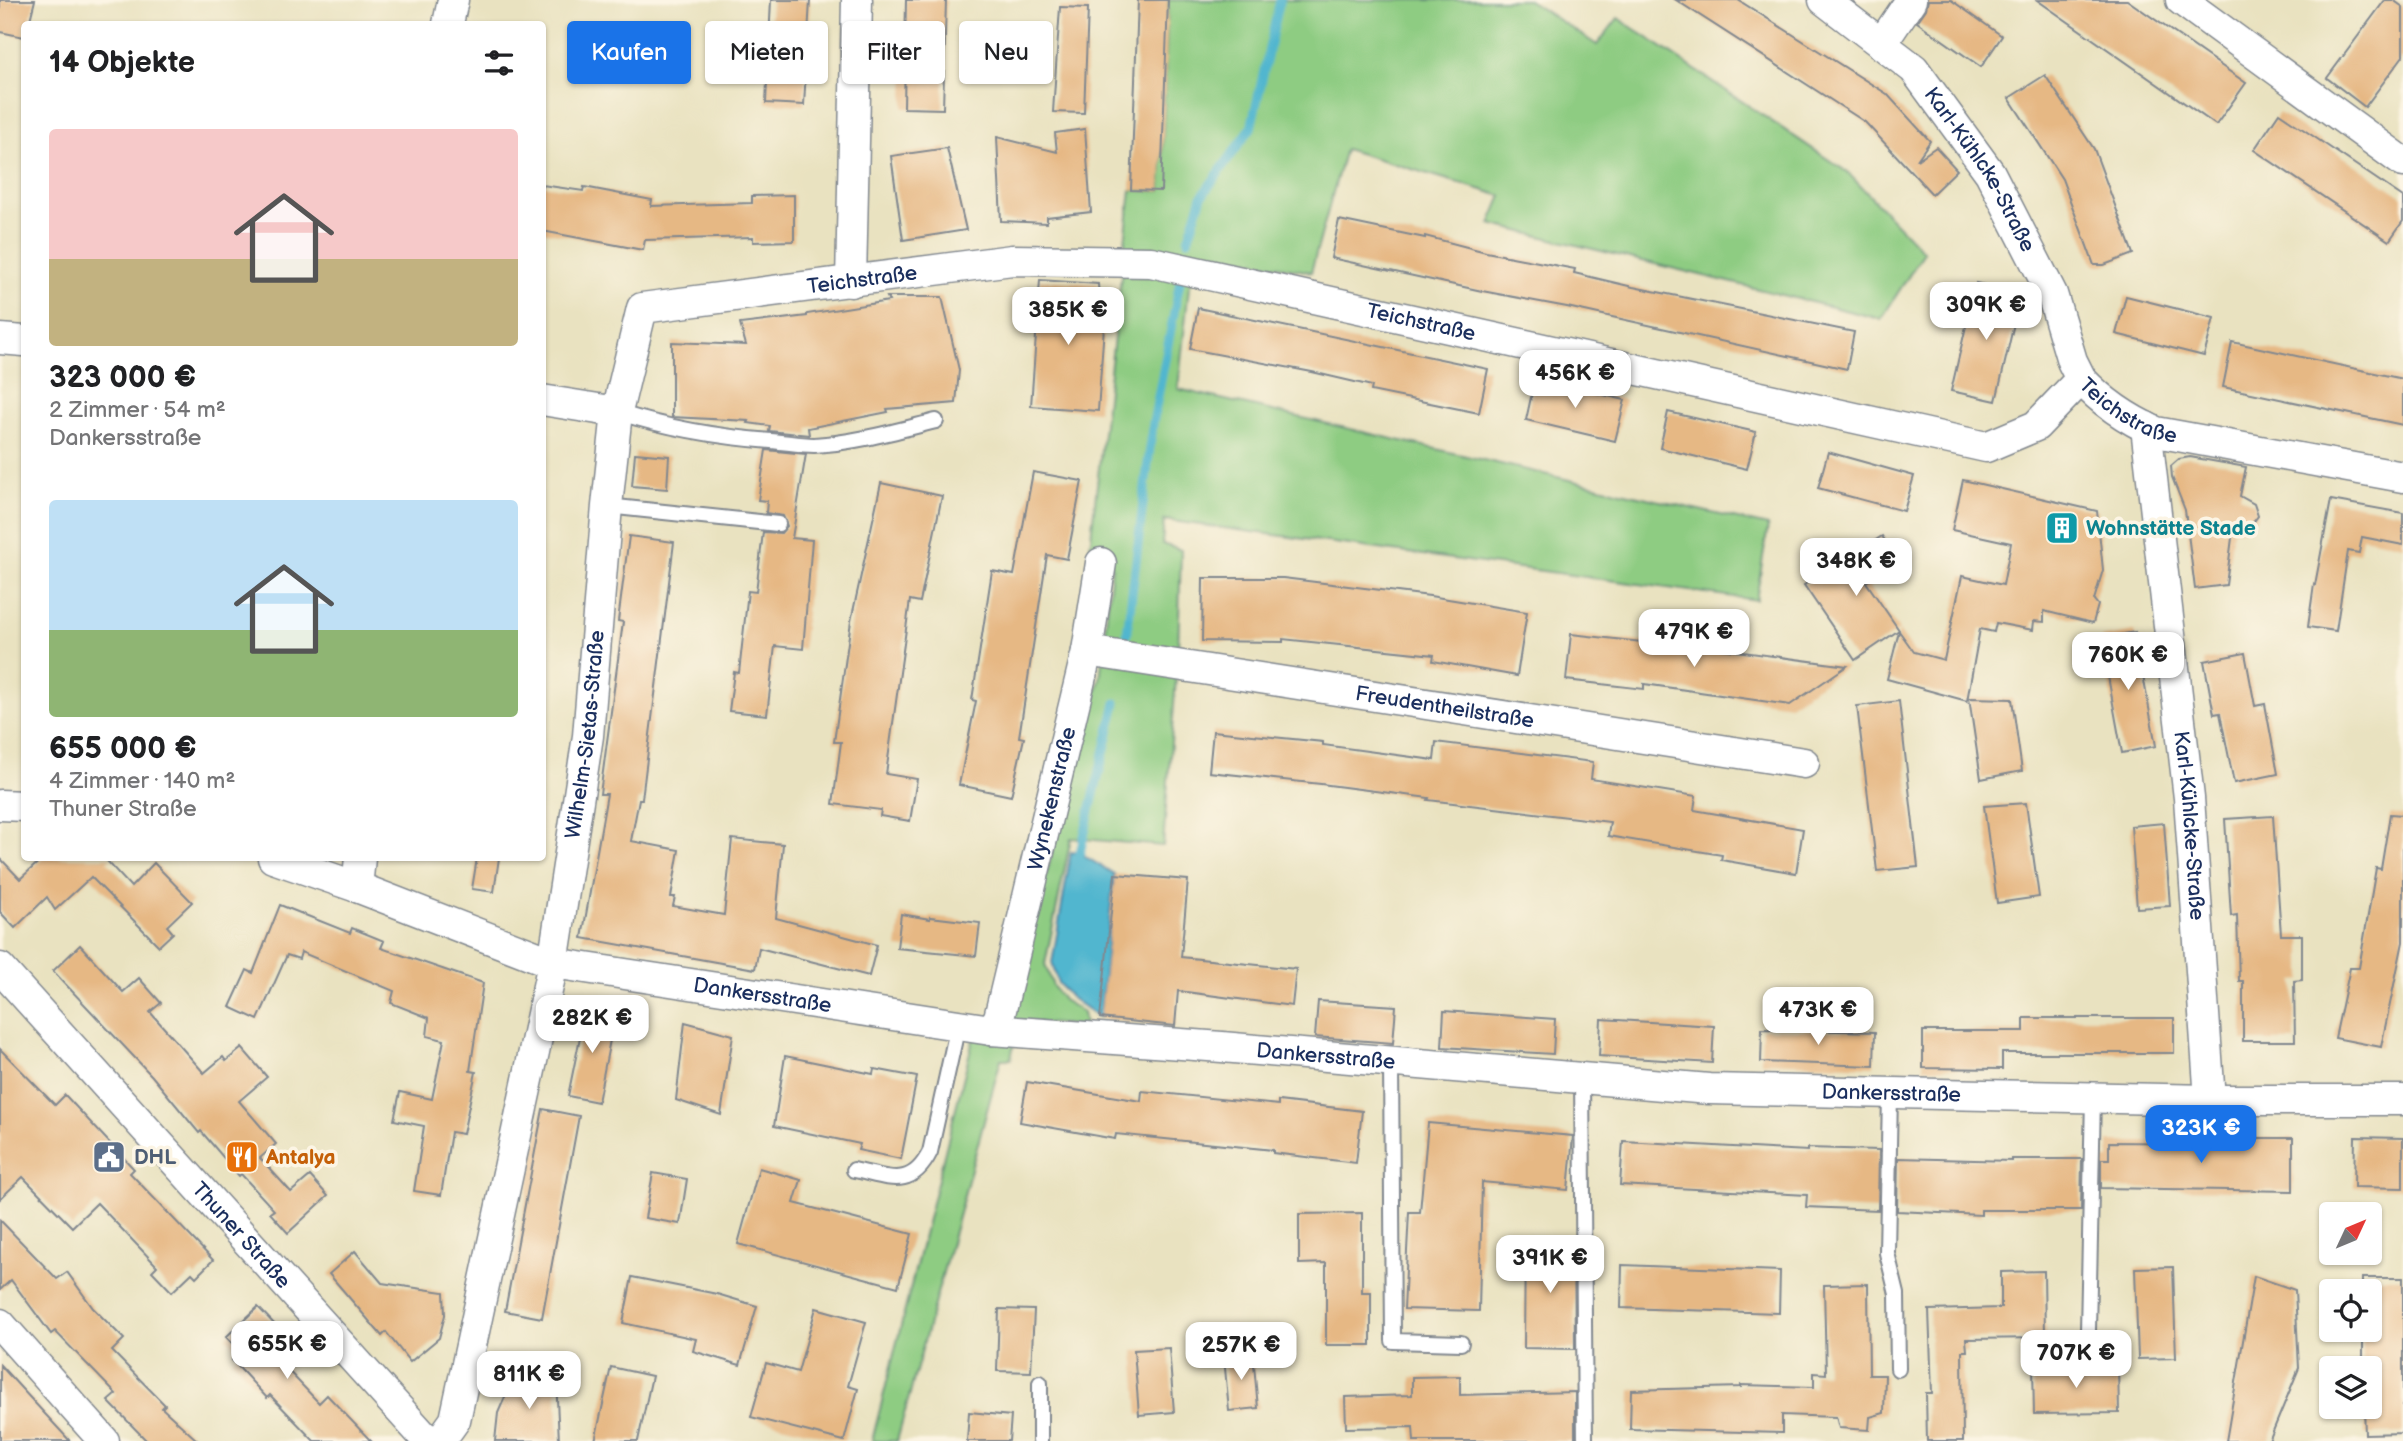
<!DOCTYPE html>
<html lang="de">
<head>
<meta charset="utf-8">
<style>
  :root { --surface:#fff; --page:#f6f6f6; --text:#202124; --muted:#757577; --accent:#1a73e8 }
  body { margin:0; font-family:"Balsamiq Sans",sans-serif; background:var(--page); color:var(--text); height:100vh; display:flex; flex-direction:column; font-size:26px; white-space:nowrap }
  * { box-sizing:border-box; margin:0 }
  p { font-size:23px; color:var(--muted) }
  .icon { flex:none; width:38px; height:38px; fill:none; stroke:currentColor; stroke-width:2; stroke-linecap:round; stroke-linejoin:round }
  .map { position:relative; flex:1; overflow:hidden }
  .details { position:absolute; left:21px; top:21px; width:525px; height:840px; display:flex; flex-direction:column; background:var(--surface); border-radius:7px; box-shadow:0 2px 5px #0004 }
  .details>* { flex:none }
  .banner { position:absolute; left:567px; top:21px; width:665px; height:63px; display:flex; gap:14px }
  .needle { width:46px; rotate:46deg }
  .tools { position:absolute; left:2319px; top:1202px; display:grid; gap:14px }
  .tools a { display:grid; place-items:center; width:63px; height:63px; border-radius:7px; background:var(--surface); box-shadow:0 2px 5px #0004; font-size:35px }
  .price { position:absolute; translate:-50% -60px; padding:0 16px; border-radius:14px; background:#fff; color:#222; font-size:23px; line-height:46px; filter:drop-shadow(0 2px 4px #0008) }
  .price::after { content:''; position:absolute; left:50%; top:42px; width:21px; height:16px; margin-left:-10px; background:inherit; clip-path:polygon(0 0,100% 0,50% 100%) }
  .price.selected { background:var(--accent); color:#fff }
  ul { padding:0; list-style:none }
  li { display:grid; align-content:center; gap:14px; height:371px; padding:0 28px }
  li span { display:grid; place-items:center; height:217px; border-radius:7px; color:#555 }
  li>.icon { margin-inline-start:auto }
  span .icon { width:126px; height:126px; fill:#fffc; stroke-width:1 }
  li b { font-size:30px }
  h2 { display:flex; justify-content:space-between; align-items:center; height:84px; padding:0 28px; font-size:30px }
  .tag { padding:0 24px; border-radius:7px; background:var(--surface); box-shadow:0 2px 5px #0004; font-size:24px; line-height:63px }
  .tag.selected { background:var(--accent); color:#fff }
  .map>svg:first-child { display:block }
</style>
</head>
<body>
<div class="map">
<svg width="2403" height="1441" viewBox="0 0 2403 1441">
  <rect width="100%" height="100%" fill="#fcf5e5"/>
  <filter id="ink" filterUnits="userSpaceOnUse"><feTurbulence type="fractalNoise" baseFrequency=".0143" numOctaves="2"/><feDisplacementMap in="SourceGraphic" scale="14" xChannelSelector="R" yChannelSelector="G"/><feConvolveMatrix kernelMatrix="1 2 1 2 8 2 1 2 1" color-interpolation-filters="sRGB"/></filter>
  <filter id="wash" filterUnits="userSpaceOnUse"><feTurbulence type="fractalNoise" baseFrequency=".00686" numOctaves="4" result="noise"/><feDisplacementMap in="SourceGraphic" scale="28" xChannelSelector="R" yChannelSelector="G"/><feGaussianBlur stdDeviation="1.57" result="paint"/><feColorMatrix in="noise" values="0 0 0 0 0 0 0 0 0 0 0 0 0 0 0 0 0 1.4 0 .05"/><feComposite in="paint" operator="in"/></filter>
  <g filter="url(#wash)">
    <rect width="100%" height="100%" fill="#e9e2c0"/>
    <!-- green -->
    <polygon fill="#8ecc82" stroke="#547e70" stroke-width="2" points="1168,0 1528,0 1597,45 1618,18 1847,172 1924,252 1881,319 1490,224 1502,196 1345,149 1311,272 1209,253 1189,287 1178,389 1768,526 1756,600 1164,520 1162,544 1181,550 1178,653 1163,846 1071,838 1045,964 1053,986 1063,1000 1083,1012 1085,1026 1018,1021 1011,1059 1001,1059 897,1441 872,1441 973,1040 1014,993 1100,679 1112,567 1089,559 1092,528 1131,190 1161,191"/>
    <!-- water -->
    <polygon fill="#51b6cf" stroke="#367296" stroke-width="2" points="1071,852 1079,853 1114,874 1100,1018 1070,997 1058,983 1052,963"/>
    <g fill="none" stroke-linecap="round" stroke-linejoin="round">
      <!-- stream -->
      <g stroke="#51b6cf" stroke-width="9">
        <polyline points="1188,240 1202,196 1251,128 1280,0"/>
        <polyline points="1127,634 1153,423 1181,276"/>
        <polyline points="1078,861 1116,703"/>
      </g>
    </g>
    <g id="blocks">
      <!-- building -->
      <g fill="#e6b884">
        <polygon points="0,0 35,0 29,24 24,24 24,37 0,32"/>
        <polygon points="771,0 810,0 804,105 766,103"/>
        <polygon points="906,0 946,0 943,109 904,108"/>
        <polygon points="1138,0 1168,0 1161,191 1131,190"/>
        <polygon points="1676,0 1738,0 1887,94 1930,141 1917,160 1936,147 1957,170 1932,194 1865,122"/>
        <polygon points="1928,0 1951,0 2002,36 1981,67 1917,22 1926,9"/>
        <polygon points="2037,0 2127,0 2246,83 2216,125"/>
        <polygon points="2385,0 2393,0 2403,7 2403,56 2365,107 2327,78"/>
        <polygon points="1060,7 1088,8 1084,113 1053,112"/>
        <polygon points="2045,75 2094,149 2133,254 2104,265 2094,265 2062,179 2009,98"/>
        <polygon points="2279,113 2403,197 2403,221 2389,241 2254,150"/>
        <polygon points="1085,129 1091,212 1047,217 1047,223 1001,221 997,137 1057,152 1055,133"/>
        <polygon points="947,148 966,230 903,240 891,156"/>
        <polygon points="542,185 583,191 584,187 652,200 651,206 752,203 752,196 794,195 794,241 753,242 753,237 645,240 643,250 542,231"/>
        <polygon points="1339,220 1425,238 1425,236 1486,252 1575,269 1574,273 1633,287 1854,332 1847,369 1567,307 1482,291 1331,258"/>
        <polygon points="1040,280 1098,284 1101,326 1104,326 1098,411 1031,406"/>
        <polygon points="1976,283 2021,293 1996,401 1951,391"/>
        <polygon points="2126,296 2214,318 2204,356 2116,334"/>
        <polygon points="887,297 942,297 959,370 956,403 887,409 888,412 808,428 809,435 769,431 770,426 748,423 749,421 672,417 672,342 746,345 740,324 807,316 807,314 889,301"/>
        <polygon points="1198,308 1488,369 1479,413 1371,391 1372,386 1312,372 1190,349"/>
        <polygon points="2232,342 2403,379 2403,425 2223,387"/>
        <polygon points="1535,379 1625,400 1615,441 1526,420"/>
        <polygon points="1668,412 1756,432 1747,469 1660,448"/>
        <polygon points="766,450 806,454 792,538 812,540 803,649 775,646 767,715 729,711 734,672 739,673 748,591 756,592 763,532 781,533 787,526 783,516 766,513 767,501 758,500"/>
        <polygon points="1828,452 1914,476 1904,511 1818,488"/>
        <polygon points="635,453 669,456 667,489 632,486"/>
        <polygon points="2190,457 2246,467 2240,496 2254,504 2258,516 2248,529 2233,530 2226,585 2195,589 2185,510 2172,477 2171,466 2179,459"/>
        <polygon points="1033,472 1082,481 1067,559 1047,555 1019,737 1024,738 1011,796 959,785 976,701 972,700 992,571 1014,575"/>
        <polygon points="1963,480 2097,511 2103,570 2094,600 2098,605 2093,623 2044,611 2044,622 2034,621 2033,630 1996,623 1994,632 1980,629 1967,701 1887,679 1899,631 1914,652 1944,660 1962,576 2003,585 2011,543 1952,530"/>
        <polygon points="881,483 942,496 920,602 910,600 886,774 917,779 910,821 880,816 881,810 833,804 841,742 834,742 851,621"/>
        <polygon points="2331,500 2403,513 2403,545 2362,537 2359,553 2348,551 2336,631 2308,627 2314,584 2315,585"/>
        <polygon points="629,536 674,542 642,799 639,799 631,841 679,850 671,897 675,897 673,906 724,915 732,839 783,844 776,918 877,945 869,976 759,948 755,969 582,938 607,794 600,794 623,622 618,621"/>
        <polygon points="1882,536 1899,562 1866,582 1899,630 1855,660 1804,585"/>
        <polygon points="1203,578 1283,578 1430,596 1527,612 1517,676 1433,661 1434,655 1283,639 1283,642 1202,641"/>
        <polygon points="2135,632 2156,746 2122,753 2101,638"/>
        <polygon points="1571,634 1668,645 1669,642 1847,666 1790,705 1644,684 1644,689 1566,680"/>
        <polygon points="2245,653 2255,706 2265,704 2278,774 2234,783 2220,713 2214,714 2204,661"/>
        <polygon points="1969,698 2012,699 2022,771 1981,779"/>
        <polygon points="1899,701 1918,867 1877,871 1857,706"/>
        <polygon points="1213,731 1323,742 1323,745 1434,760 1436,742 1593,762 1591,779 1696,796 1694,810 1803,829 1796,873 1721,860 1722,855 1608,836 1610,822 1428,800 1429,798 1321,784 1209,772"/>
        <polygon points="2026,803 2039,897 1997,903 1984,806"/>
        <polygon points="2390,814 2403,815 2403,942 2381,1047 2335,1038 2350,968 2359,968 2376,868 2381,869"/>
        <polygon points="2273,816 2281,935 2302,935 2302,980 2294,981 2295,1041 2243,1041 2243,981 2239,981 2237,915 2231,916 2225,819"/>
        <polygon points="2164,823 2170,906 2137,908 2131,826"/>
        <polygon points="0,858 20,879 43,858 111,858 107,861 131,887 154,863 192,902 167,926 173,933 159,946 91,877 55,910 47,897 15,928 0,912"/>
        <polygon points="477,858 499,858 494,892 472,889"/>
        <polygon points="1115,874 1188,880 1181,957 1296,969 1292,1006 1178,991 1175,1026 1100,1018"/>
        <polygon points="280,905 350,933 352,928 384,941 381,948 483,983 470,1071 476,1072 463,1134 451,1132 441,1195 414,1191 424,1126 394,1120 400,1092 432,1099 444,1040 427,1036 429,1018 391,1003 394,991 301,952 299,959 287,955 258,1020 230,1007 247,970 253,973"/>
        <polygon points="901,914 930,919 930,917 980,923 976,956 897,948"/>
        <polygon points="80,945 123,992 139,978 161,1003 150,1012 204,1073 223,1057 226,1061 242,1048 267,1077 239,1101 276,1144 260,1158 291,1192 310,1176 328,1196 288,1233 270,1213 274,1210 241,1174 239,1176 201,1131 199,1133 152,1076 53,971"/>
        <polygon points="1318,1001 1396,1006 1393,1043 1315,1037"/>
        <polygon points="586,1008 615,1014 598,1102 568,1096"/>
        <polygon points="1444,1011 1555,1019 1553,1054 1442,1047"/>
        <polygon points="2024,1018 2174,1018 2174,1053 2002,1053 2002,1069 1923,1068 1923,1031 2024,1031"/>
        <polygon points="1601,1019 1714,1026 1712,1063 1599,1056"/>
        <polygon points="685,1022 733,1035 721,1115 676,1100"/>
        <polygon points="1762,1029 1875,1032 1874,1066 1761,1062"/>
        <polygon points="0,1049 55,1105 65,1095 134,1169 130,1173 213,1260 196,1277 192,1273 172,1292 152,1271 157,1266 97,1203 72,1227 23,1177 0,1199"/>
        <polygon points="785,1056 873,1074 874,1069 917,1077 901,1159 858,1150 860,1144 774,1126"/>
        <polygon points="1027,1082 1141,1101 1142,1091 1278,1105 1278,1101 1362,1111 1356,1163 1273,1153 1273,1150 1116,1134 1115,1139 1020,1122"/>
        <polygon points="543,1109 579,1116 542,1318 505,1311"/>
        <polygon points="1428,1123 1573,1136 1568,1190 1482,1182 1479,1311 1404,1309 1409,1212 1420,1212"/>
        <polygon points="2355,1137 2403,1138 2403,1188 2354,1187"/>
        <polygon points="2212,1138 2293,1138 2293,1191 2101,1188 2101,1159 2109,1159 2109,1142 2212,1143"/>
        <polygon points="1623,1141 1808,1151 1808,1148 1879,1150 1878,1210 1806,1207 1807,1195 1620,1185"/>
        <polygon points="1898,1158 2012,1161 2012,1159 2082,1159 2081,1210 1981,1210 1981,1215 1897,1211"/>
        <polygon points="759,1168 801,1180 794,1203 912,1234 898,1287 738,1244"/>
        <polygon points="653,1173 687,1179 680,1224 645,1218"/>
        <polygon points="1362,1213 1362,1292 1371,1292 1371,1345 1326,1345 1326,1263 1299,1264 1299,1214"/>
        <polygon points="0,1220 57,1279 67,1272 93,1308 124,1339 112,1351 165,1405 162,1408 198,1441 147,1441 108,1401 116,1394 55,1331 51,1334 11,1280 0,1290"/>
        <polygon points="1525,1241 1574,1241 1575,1349 1524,1348"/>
        <polygon points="355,1251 382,1283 444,1292 445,1315 439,1338 410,1362 386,1332 382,1336 329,1274"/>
        <polygon points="1622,1265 1780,1271 1779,1313 1621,1308"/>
        <polygon points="2173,1267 2176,1358 2138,1359 2135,1268"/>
        <polygon points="2044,1271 2045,1338 1966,1339 1967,1351 1962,1351 1963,1441 1927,1441 1926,1393 1932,1393 1929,1310 2001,1308 2001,1272"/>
        <polygon points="2254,1276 2295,1290 2299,1368 2269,1441 2226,1441"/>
        <polygon points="632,1277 717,1294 757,1306 740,1365 693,1351 696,1339 623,1323"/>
        <polygon points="2362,1278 2403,1278 2403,1433 2365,1434 2364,1407 2370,1407 2370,1368 2363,1368 2363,1330 2370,1330 2370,1292 2362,1292"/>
        <polygon points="1868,1284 1869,1375 1885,1375 1884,1413 1870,1417 1869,1430 1839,1428 1836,1417 1782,1415 1782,1433 1630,1429 1631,1390 1741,1387 1741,1385 1814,1387 1814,1373 1826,1374 1824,1285"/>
        <polygon points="258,1307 298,1349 282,1364 319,1403 327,1395 371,1441 314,1441 270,1395 267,1398 232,1360 241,1352 226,1337"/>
        <polygon points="816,1308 866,1322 848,1386 858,1389 844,1441 751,1417 766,1363 798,1372"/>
        <polygon points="999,1309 1034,1310 1031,1372 997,1371"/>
        <polygon points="1169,1348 1174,1412 1139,1415 1134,1350"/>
        <polygon points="1253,1354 1258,1408 1229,1411 1224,1357"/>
        <polygon points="0,1365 21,1388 70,1441 0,1441"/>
        <polygon points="2118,1365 2119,1413 2034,1414 2033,1366"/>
        <polygon points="611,1367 652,1376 638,1441 595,1441"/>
        <polygon points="1460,1376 1460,1395 1575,1392 1575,1441 1414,1441 1413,1427 1346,1428 1345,1397 1412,1395 1412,1377"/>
        <polygon points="556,1378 559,1441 495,1441 498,1413 505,1397 504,1379"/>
        <polygon points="969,1412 1011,1416 1009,1441 967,1441"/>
      </g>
    </g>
  </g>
  <g filter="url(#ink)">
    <use href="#blocks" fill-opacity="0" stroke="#82888f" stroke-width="2"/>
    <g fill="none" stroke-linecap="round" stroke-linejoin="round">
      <defs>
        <g id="lane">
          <path d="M617,412c50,16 102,25 154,29 14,1 29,4 43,4 41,-2 82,-14 122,-24"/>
          <polyline points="607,506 778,524"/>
          <polyline points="1391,1061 1393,1341 1461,1343"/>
          <polyline points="1582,1077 1585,1441"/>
          <polyline points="1890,1093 1887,1253 1897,1294 1898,1369"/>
          <path d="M854,1170c35,7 57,20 76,-18l28,-127"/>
          <polyline points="2088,1331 2093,1097"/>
          <polyline points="1040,1441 1040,1383"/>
        </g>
        <g id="street">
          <path id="s1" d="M1824,0l90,69 76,104 62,121 20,67 9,18"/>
          <polyline points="2181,0 2403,162"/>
          <polyline points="448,24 453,0"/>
          <polyline points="1882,43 1911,0"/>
          <polyline points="851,282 857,0"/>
          <polyline points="0,339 24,341"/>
          <polyline points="542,400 617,412"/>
          <path id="s2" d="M2146,427l43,371 21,302"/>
          <path id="s3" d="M1087,651l717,112"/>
          <polyline points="0,805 24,806"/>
          <path id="s4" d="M273,858l84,29 196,76 438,67 231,17 487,42 501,11h193"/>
          <polyline points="357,887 360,858"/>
          <path id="s5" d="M0,968l428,473"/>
          <path id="s6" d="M991,1030l8,-12 88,-367 14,-88"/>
          <polyline points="0,1324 104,1441"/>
          <path id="s7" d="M440,1441l15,-21 98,-457 35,-227 19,-230 10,-94 25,-104 370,-48 139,2 835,185 50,-21 45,-47c21,23 46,40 75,53l247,45"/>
        </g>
      </defs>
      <!-- lane casing -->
      <use href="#lane" stroke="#82888f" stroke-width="18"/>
      <!-- street casing -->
      <use href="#street" stroke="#82888f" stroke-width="33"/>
      <!-- lane -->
      <use href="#lane" stroke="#fff" stroke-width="14"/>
      <!-- street -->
      <use href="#street" stroke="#fff" stroke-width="30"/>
    </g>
  </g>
  <!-- icons -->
  <defs>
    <symbol id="building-square" viewBox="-11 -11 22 22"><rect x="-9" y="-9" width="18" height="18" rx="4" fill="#0f9aa8" stroke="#fcf5e5"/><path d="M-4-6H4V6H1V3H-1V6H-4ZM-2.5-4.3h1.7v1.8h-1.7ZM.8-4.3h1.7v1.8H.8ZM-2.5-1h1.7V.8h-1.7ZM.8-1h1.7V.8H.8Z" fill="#fff"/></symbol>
    <symbol id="civic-square" viewBox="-11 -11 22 22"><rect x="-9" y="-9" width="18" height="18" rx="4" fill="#5c6f8a" stroke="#fcf5e5"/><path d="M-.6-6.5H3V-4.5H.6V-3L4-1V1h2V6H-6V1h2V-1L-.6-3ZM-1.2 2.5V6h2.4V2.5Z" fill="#fff"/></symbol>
    <symbol id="restaurant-square" viewBox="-11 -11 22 22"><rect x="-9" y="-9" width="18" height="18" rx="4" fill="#e8710a" stroke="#fcf5e5"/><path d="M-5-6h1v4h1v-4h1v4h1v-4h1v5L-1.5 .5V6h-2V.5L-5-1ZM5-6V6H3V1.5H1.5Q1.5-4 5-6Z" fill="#fff"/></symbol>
  </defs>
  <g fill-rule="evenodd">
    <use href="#building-square" x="2043" y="509" width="38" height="38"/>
    <use href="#civic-square" x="90" y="1138" width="38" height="38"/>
    <use href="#restaurant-square" x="223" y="1138" width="38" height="38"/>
  </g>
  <g text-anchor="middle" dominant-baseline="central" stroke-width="7" stroke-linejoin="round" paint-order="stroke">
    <!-- street labels -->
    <g font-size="21" fill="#1b2f5e" stroke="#fcf5e5">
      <text stroke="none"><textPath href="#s1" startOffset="234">Karl-Kühlcke-Straße</textPath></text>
      <text stroke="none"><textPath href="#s7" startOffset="1377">Teichstraße</textPath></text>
      <text stroke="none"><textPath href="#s7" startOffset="1944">Teichstraße</textPath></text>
      <text stroke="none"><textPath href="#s7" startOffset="2700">Teichstraße</textPath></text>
      <text stroke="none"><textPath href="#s3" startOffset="362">Freudentheilstraße</textPath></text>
      <text stroke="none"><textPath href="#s7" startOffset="724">Wilhelm-Sietas-Straße</textPath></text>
      <text stroke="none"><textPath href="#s6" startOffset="240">Wynekenstraße</textPath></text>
      <text stroke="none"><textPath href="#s2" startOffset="401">Karl-Kühlcke-Straße</textPath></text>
      <text stroke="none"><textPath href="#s4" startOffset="511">Dankersstraße</textPath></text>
      <text stroke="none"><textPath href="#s4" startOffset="1078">Dankersstraße</textPath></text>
      <text stroke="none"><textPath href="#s4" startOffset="1645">Dankersstraße</textPath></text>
      <text stroke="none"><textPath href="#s5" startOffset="360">Thuner Straße</textPath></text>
    </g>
    <!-- culture labels -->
    <g font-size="21" font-weight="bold" fill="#0d838f" stroke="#fcf5e5" text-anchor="start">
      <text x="2086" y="528">Wohnstätte Stade</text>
    </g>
    <!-- service labels -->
    <g font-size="21" font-weight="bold" fill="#4e5e75" stroke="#fcf5e5" text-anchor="start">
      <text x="134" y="1157">DHL</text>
    </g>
    <!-- food labels -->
    <g font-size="21" font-weight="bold" fill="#c56008" stroke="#fcf5e5" text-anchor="start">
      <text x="266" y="1157">Antalya</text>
    </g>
  </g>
</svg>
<div class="tools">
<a><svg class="needle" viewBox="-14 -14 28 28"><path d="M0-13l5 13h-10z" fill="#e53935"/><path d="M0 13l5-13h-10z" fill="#757577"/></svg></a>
<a><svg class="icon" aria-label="locate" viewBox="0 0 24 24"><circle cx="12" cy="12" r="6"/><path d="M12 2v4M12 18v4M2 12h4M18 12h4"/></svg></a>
<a><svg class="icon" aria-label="layers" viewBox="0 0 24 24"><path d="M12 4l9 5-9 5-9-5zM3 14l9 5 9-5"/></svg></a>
</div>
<b class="price" style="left:1986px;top:342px">309K €</b>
<b class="price" style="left:1068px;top:347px">385K €</b>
<b class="price" style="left:1575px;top:410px">456K €</b>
<b class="price" style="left:1856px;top:598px">348K €</b>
<b class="price" style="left:1694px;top:669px">479K €</b>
<b class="price" style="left:2128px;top:692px">760K €</b>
<b class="price" style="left:1818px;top:1047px">473K €</b>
<b class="price" style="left:592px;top:1055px">282K €</b>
<b class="price selected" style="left:2201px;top:1165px">323K €</b>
<b class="price" style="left:1550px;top:1295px">391K €</b>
<b class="price" style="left:287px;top:1381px">655K €</b>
<b class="price" style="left:1241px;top:1382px">257K €</b>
<b class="price" style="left:2076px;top:1390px">707K €</b>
<b class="price" style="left:529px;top:1411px">811K €</b>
<div class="banner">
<a class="tag selected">Kaufen</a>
<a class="tag">Mieten</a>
<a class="tag">Filter</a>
<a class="tag">Neu</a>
</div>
<section class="details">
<h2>14 Objekte<svg class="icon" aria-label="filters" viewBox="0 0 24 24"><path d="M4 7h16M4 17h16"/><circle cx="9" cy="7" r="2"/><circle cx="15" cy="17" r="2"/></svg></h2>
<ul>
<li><span style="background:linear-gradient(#f6c9c9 60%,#c2b280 0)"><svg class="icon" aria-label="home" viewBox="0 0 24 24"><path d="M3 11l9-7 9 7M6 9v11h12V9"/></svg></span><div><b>323 000 €</b><p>2 Zimmer · 54 m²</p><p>Dankersstraße</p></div></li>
<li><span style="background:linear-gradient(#bfe0f5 60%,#8fb573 0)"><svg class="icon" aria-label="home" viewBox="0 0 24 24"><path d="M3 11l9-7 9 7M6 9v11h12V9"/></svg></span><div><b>655 000 €</b><p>4 Zimmer · 140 m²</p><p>Thuner Straße</p></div></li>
</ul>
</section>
</div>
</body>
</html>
